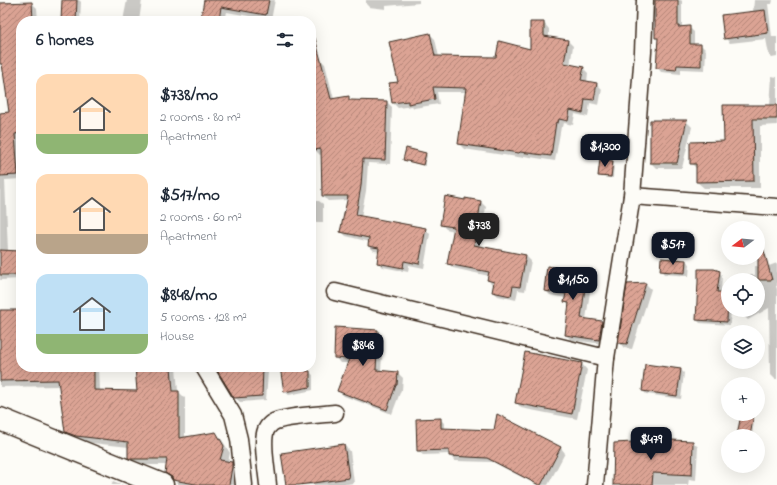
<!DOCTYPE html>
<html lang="en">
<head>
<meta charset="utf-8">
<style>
  :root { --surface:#fff; --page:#f6f6f7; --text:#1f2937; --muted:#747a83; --accent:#111827 }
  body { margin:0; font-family:"Indie Flower",sans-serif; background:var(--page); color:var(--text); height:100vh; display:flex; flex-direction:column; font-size:15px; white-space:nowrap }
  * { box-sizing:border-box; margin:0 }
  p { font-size:13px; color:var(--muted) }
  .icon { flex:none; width:22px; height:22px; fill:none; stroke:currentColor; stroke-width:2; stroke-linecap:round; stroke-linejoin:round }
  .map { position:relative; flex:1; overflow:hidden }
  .drawer { position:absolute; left:16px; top:16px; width:300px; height:356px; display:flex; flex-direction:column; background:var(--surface); border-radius:16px; box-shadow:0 4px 16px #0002 }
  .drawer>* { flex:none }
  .needle { width:26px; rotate:254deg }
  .tools { position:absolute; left:721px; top:221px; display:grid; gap:8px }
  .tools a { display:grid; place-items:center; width:44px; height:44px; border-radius:50%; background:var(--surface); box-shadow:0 4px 16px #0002; font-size:20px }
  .price { position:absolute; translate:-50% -34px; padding:0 9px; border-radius:8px; background:var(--accent); color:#fff; font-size:13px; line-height:26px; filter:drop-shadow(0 1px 2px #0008) }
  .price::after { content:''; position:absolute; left:50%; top:24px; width:12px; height:9px; margin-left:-6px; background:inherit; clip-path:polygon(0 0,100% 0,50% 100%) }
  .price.on { background:#222; color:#fff }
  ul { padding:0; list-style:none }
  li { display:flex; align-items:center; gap:12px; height:100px; padding:0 20px }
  li span { display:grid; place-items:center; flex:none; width:112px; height:80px; border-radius:12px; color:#555 }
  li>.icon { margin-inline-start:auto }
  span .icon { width:48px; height:48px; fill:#fffc; stroke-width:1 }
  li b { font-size:17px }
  h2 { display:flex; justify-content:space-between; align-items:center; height:48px; padding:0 20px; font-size:17px }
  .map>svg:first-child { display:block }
</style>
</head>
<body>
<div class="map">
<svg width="777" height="485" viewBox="0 0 777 485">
  <defs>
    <pattern id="building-hatch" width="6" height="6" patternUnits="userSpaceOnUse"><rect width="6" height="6" fill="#dba394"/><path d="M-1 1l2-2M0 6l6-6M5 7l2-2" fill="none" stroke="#b38578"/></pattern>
  </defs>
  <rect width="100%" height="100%" fill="#fdfcf7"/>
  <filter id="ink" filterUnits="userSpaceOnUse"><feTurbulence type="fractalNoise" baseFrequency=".025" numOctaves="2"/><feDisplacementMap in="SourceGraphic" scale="8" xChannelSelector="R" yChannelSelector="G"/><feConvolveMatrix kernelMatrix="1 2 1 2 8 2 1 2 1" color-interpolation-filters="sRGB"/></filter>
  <g filter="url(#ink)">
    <!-- shadow -->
    <g fill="#0003">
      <polygon points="63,0 79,0 81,2 80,21 62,21"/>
      <polygon points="127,0 142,0 139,21 123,21"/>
      <polygon points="206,0 275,0 271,20 227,12 225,21 209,19 203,13"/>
      <polygon points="366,0 419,0 419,3 386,6 386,9 369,7 366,4"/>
      <polygon points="656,0 681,0 682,1 682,28 689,27 694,32 694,45 701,45 706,50 705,70 681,69 681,74 661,72 657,67 659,40 656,37"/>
      <polygon points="754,0 773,0 772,4 768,4 772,37 777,37 777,57 772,58 769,55 766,39 730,43 725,38 753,12"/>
      <polygon points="32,3 37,8 38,21 21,21 21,138 19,138 21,162 21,179 5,180 8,251 20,252 21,253 21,279 0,280 0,114 10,113 4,67 1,64 0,4"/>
      <polygon points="544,23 549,29 549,38 568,41 573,46 570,66 583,68 588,73 587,82 597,84 602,89 599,105 590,103 588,117 575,114 573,125 564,123 563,127 561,127 555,161 524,156 524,158 464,149 459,144 466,92 437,92 439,104 414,108 412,106 398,108 393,103 399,83 430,34 435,39 439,57 496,58 531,50"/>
      <polygon points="320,59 325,64 334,99 348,97 352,101 387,102 392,107 390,164 368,163 366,191 361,217 425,229 430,234 424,268 409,265 408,272 383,267 378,262 380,252 374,251 369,246 370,242 346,236 341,231 348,200 328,201 323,196 322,154 320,155 315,150 311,126 311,62"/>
      <polygon points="772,76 777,77 777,125 760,126 760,188 704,188 697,182 697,169 691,163 725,142 724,106 770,106"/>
      <polygon points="686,121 692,127 682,168 656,168 651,163"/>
      <polygon points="425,154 427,155 425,166 406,161 404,160"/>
      <polygon points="613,161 614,163 613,178 601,177 599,175"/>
      <polygon points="311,201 319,201 323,204 323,222 311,222"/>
      <polygon points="466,201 481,202 486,207 479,247 526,256 531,261 525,291 518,290 516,300 498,296 493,291 494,286 488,280 489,276 453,268 448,263 454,231 446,229 441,224"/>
      <polygon points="662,259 686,261 690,264 689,276 664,274 661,270"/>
      <polygon points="777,263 777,286 776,286 777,289 777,379 775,379 770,374 769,308 748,320 743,315 741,310 758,310 758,280 746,280 746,275 755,275 755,266 766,267"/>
      <polygon points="719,272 722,275 721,293 728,293 728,310 731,310 730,325 700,323 697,320"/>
      <polygon points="587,273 592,278 586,319 602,322 607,326 604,344 571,340 566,335 569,306 566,302 566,298 550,295 545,290"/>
      <polygon points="646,284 651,289 632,349 624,348 619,342 628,285"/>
      <polygon points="0,311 21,311 21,367 99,367 100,391 138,392 136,367 176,367 178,391 185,398 185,438 216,433 222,440 230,453 228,462 231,463 238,469 237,485 179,485 166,472 167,465 138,465 136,464 129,457 129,447 83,442 72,438 66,431 60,386 0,387"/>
      <polygon points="378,331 383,336 381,372 398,373 403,378 402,390 401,390 392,414 344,396 339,391 349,363 340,363 335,357"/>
      <polygon points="582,364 587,370 577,419 521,408 516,402"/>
      <polygon points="216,367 263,367 268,372 266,400 240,402 234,397"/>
      <polygon points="281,367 309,367 309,372 310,372 313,375 313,390 289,395 285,392"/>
      <polygon points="681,370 684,373 681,399 646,394 643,391"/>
      <polygon points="755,414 752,436 751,436"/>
      <polygon points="498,416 561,448 565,453 548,485 537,485 493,462 455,461 450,456 450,454 423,455 418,451 440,419 445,424 445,429 495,431"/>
      <polygon points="671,441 693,442 698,447 696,480 689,479 688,485 614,485"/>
      <polygon points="344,445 350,451 354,483 341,485 287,485"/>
      <polygon points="113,481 123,485 111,485"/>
    </g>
    <!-- building -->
    <g fill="url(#building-hatch)" stroke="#3b2a1e">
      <polygon points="62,0 77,0 76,21 61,21"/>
      <polygon points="204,0 269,0 266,15 221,7 219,20 201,17"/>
      <polygon points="655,0 678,0 678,27 690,26 690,44 701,44 701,66 677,65 676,70 656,68 658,38 655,38"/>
      <polygon points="32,2 33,21 21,21 21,133 15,134 18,175 0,176 0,113 9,112 2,64 0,64 0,3"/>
      <polygon points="765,10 768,33 724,39 721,15"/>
      <polygon points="530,22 544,22 544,36 568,40 564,63 584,67 581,80 597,83 594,100 585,99 583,113 570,110 568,121 559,119 558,123 556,122 551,156 520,152 519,153 458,144 466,88 433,87 435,99 408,104 408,101 392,103 389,83 398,82 389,42 430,33 435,56 496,57 499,41 530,49"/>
      <polygon points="315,38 331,99 349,96 349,100 387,101 385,160 363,159 361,186 356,215 426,228 419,264 404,261 403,268 377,263 379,248 368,246 369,238 340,232 348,196 322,196 321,149 314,150 311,132 311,39"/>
      <polygon points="723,105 777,105 777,119 753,119 754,181 696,182 696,164 690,164 690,142 724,141"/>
      <polygon points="650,120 687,120 677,163 650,163"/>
      <polygon points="406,148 426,153 423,165 403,160"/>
      <polygon points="600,159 613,161 611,177 598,176"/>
      <polygon points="445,196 465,200 465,198 481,201 474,245 526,255 520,287 513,286 511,296 492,292 494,282 487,280 489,272 447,264 454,227 440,225"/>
      <polygon points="762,243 772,280 758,280 758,244"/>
      <polygon points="0,250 20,251 19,275 0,275"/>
      <polygon points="661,258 686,260 685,273 660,271"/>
      <polygon points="547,266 587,272 581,318 602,321 599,340 565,335 569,303 564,302 566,294 544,291"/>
      <polygon points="698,269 714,269 720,271 717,292 728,292 727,322 696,320 698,282"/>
      <polygon points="646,283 627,344 618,343 627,284"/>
      <polygon points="0,310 21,310 21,367 94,367 94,390 137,391 135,367 171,367 173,391 179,391 179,438 216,432 224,446 220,460 232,462 232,467 229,485 201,485 173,480 172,477 165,473 167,459 131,459 128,458 128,442 76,436 65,432 58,380 0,381"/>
      <polygon points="335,327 378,330 376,370 398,372 397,385 396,385 387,410 337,391 349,359 334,358"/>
      <polygon points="525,352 582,363 572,414 515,403"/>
      <polygon points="645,364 681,369 677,396 642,391"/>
      <polygon points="215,367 263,367 262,396 234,398"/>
      <polygon points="280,367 306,367 305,371 310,371 310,387 284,392"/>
      <polygon points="497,414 561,447 541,485 539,485 487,458 449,456 449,450 417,451 416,419 441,418 441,428 494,430"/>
      <polygon points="741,414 754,414 750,436 737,436"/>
      <polygon points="671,440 693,441 692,475 653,473 652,485 613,485 614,443"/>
      <polygon points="344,444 349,478 299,485 286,485 281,453"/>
    </g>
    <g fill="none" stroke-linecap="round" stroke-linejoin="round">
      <defs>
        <g id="minor">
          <polyline points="632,196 777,207"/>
          <polyline points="335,292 606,358"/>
          <polyline points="204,367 233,415 239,439 244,485"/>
          <path d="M268,485c-1,-14 -7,-43 -2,-55 1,-2 3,-5 6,-7 10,-7 49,-8 63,-10"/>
          <polyline points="595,485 606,358 632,196 643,52 645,0"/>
        </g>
        <polyline id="secondary" points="0,419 162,485"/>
      </defs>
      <!-- minor casing -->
      <use href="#minor" stroke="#3b2a1e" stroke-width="19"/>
      <!-- secondary casing -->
      <use href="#secondary" stroke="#3b2a1e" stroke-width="25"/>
      <!-- minor -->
      <use href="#minor" stroke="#fdfcf7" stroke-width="16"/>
      <!-- secondary -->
      <use href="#secondary" stroke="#fdfcf7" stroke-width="22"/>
    </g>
  </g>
</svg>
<div class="tools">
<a><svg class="needle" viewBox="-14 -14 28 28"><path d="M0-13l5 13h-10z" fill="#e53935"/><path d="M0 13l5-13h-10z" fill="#747a83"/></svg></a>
<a><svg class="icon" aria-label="locate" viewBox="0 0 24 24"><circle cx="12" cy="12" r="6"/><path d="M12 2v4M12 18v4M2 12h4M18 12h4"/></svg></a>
<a><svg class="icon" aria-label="layers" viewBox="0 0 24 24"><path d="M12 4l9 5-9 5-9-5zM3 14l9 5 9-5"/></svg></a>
<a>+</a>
<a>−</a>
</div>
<b class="price" style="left:605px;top:168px">$1,300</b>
<b class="price on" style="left:479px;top:247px">$738</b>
<b class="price" style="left:673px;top:266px">$517</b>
<b class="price" style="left:573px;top:301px">$1,150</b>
<b class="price" style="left:363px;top:367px">$848</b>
<b class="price" style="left:651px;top:461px">$479</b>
<section class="drawer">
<h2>6 homes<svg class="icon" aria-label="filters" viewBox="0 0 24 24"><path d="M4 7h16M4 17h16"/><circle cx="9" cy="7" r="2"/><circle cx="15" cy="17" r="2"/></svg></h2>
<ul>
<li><span style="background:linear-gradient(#ffd9b3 75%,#8fb573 0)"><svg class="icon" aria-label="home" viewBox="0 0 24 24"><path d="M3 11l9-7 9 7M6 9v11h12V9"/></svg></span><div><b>$738/mo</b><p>2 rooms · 80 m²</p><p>Apartment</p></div></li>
<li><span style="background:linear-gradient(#ffd9b3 75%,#b9a48a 0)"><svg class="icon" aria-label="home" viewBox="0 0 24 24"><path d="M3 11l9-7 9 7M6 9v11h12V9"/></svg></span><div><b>$517/mo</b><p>2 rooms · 60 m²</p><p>Apartment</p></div></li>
<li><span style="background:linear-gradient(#bfe0f5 75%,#8fb573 0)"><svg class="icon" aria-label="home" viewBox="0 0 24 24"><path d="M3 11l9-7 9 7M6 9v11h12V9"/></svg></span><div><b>$848/mo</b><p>5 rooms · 128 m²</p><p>House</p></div></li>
</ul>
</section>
</div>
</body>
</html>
